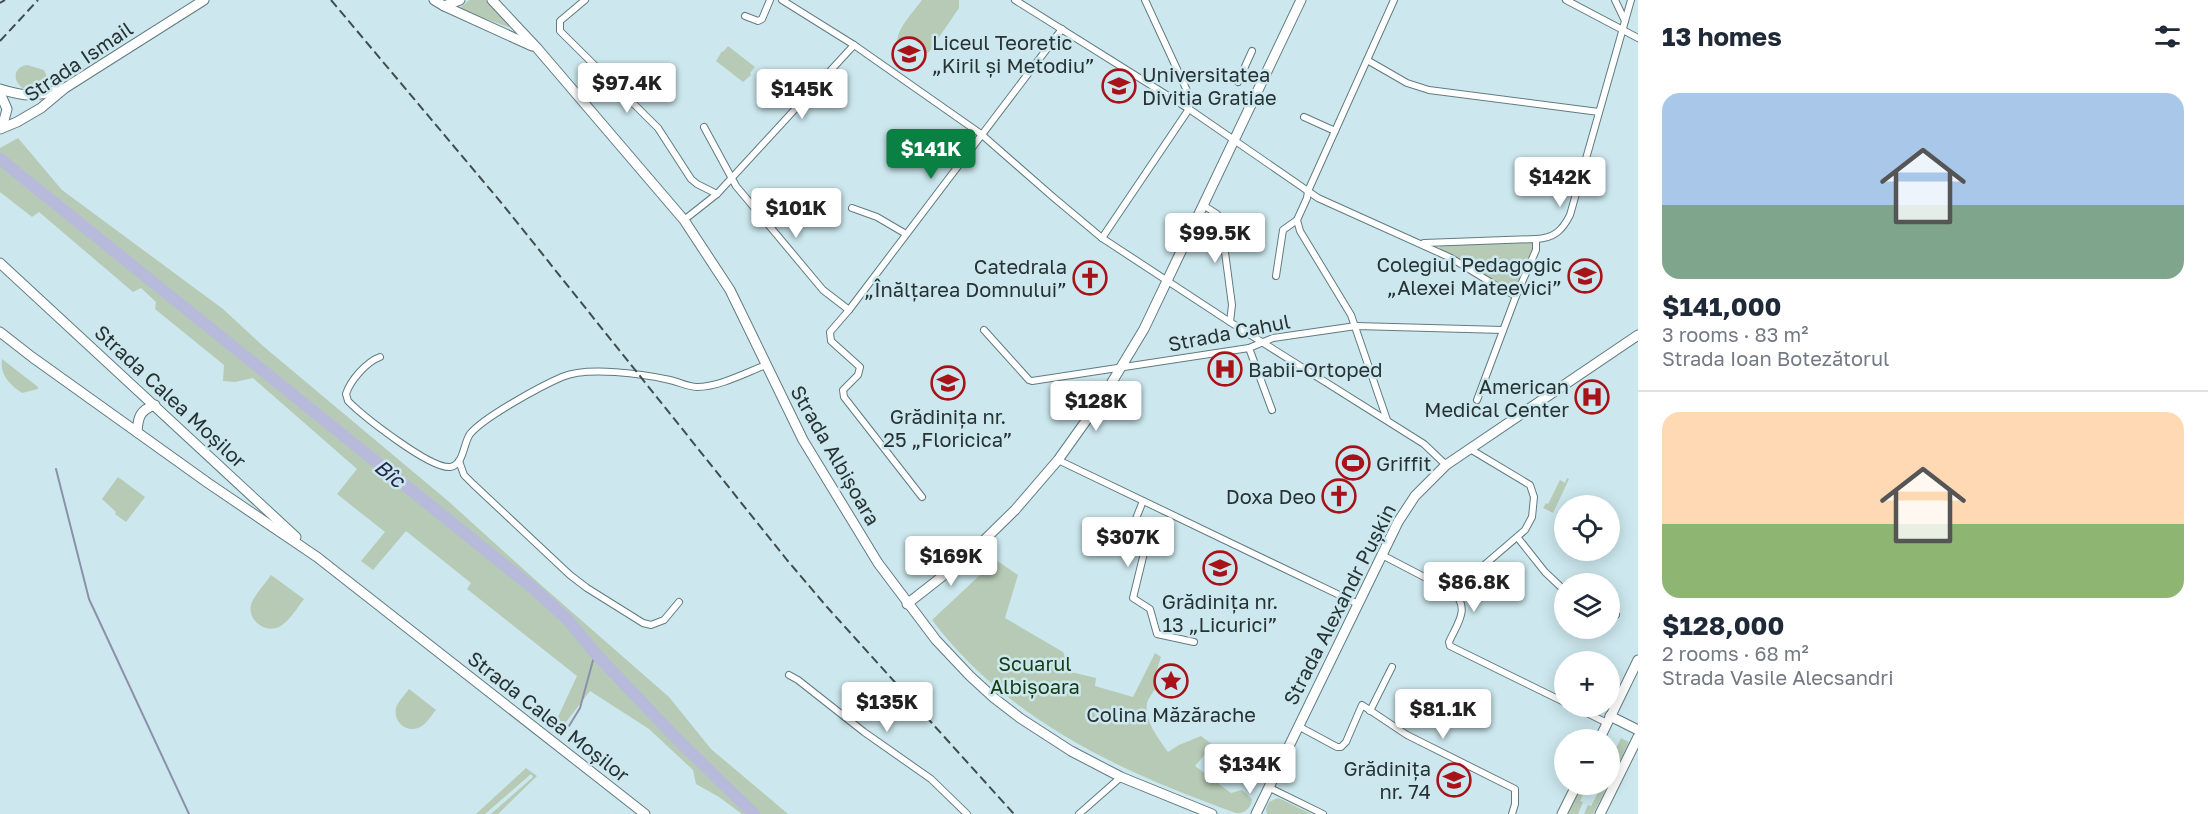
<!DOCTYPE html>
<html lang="en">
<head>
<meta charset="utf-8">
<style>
  :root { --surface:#fff; --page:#f2f2f3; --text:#1f2937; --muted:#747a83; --line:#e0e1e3; --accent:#0b8043 }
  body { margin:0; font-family:"Golos Text",sans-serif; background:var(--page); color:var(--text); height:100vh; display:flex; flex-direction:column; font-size:22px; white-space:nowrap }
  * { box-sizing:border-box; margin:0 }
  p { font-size:20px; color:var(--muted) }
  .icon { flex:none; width:33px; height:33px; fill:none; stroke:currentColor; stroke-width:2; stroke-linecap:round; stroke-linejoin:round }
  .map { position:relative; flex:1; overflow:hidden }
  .details { display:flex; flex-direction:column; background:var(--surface); width:570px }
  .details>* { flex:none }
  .buttons { position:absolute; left:1554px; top:495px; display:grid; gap:12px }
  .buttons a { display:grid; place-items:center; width:66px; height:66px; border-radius:50%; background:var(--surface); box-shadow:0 3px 15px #0003; font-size:30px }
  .price { position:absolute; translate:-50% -51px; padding:0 14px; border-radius:6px; background:#fff; color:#222; font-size:20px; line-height:39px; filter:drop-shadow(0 2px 3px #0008) }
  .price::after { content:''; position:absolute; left:50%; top:36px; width:18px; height:14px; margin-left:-9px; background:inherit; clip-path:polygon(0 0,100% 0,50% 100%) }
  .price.active { background:var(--accent); color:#fff }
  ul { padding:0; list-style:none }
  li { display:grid; align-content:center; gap:12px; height:318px; padding:0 24px }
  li+li { border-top:2px solid var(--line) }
  li span { display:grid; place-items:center; height:186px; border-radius:18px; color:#555 }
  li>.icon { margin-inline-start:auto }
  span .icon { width:108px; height:108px; fill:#fffc; stroke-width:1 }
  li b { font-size:26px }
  h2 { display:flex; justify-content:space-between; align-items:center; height:72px; padding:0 24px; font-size:26px }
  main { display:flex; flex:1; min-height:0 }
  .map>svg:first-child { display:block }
</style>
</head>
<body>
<main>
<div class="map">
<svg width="1638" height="814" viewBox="0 0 1638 814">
  <rect width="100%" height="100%" fill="#cce8ee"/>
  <!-- green -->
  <g fill="#b6cab5">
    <polygon points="469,0 486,0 511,28 459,9"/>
    <path d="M922,0h37v8l-30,44 -12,6c-40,-9 -9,-39 5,-58z"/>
    <polygon points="728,46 755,67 750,73 751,75 743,82 716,61 722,51 723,52"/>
    <path d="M27,65l17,5 3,7c-20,33 -47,-7 -20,-12z"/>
    <polygon points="18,138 62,190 223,309 263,346 448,501 541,585 669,697 711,749 788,814 742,814 719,797 696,784 693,770 649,729 590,691 563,726 557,719 577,676 467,589 471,583 406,531 373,570 361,561 385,532 337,494 357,469 253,378 235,382 223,381 224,365 155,309 156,302 141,288 133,292 39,212 32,217 0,192 0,148"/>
    <polygon points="1535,240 1527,268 1516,293 1444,252 1439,247 1446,243"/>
    <path d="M2,359l36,28v2l-16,4c-13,-9 -22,-18 -20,-34z"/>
    <polygon points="118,477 145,497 126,522 115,514 116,512 102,499"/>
    <polygon points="1567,478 1569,479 1553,513 1543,508 1546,503 1548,504 1560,480 1565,483"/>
    <path d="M996,560l22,15 -13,43 58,34 8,20 25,6 -1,8 38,11 22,-44 6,4 -7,21 11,1 -5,4 -4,8 -2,-1c-2,4 -6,9 -7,13 -3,18 12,36 21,49l11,-7 22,-9 12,9 -18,21 36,27 11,-3 10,9c0,8 -7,15 -16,14 -117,-42 -227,-92 -304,-193z"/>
    <path d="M271,575l33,24c-7,9 -15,23 -25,28 -15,7 -34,-9 -27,-25 4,-9 13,-18 19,-27z"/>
    <path d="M409,689l27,21c-5,6 -10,14 -16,17 -13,7 -27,-5 -24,-19 2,-7 9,-13 13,-19z"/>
    <polygon points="1621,738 1629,742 1610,782 1610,761"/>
    <polygon points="526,768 537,776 498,814 491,814 533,777 531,774 485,814 476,814"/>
    <polygon points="1582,785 1592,785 1588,785 1580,801 1583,802 1578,814 1568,814"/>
    <polygon points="1598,785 1608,785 1593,814 1584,814 1588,805 1591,806 1599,791 1596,789"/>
    <polygon points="1278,798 1283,800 1311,814 1267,814 1266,809 1269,802"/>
  </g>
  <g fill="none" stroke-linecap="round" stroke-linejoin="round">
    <!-- stream -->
    <g stroke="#8c91aa" stroke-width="2">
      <polyline points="56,469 89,599 189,814"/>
      <polyline points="569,726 580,708 595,653"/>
    </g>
    <!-- river -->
    <polyline stroke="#b8badc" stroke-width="12" points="0,159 534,589 567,619 595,653 673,735 754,814"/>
    <defs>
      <g id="street">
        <polyline points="585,0 560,21 560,31 658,128 691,179 697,184 717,194"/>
        <polyline points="782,0 854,45 981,134 1053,197 1102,238 1230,322 1424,444 1446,465"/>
        <polyline points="1015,0 1189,109 1318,198 1451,258 1495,285 1516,296"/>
        <polyline points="1566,0 1638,38"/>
        <polyline points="1615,0 1625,21"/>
        <polyline points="745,16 758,21 762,19 770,0"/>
        <polyline points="1367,60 1407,83 1429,90 1599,112"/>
        <polyline points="1238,82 1252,51"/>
        <polyline points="1304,117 1335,131"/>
        <polyline points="704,127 736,186 823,290 849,310"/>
        <polyline points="1203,205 1217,214 1221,222 1232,305 1230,322"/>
        <polyline points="852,208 877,217 906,234"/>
        <polyline points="684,220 717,194 854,45"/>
        <polyline points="1102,238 1189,109 1189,95 1145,0"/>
        <polyline points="1424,243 1536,239"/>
        <polyline points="1276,276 1283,230 1297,220"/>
        <polyline points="984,330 1029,380 1032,381 1249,348 1273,338 1356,326 1503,330"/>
        <polyline points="1249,348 1272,410"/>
        <path d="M380,357c-14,5 -30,24 -34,37l2,7c15,15 82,68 102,66 14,-2 13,-23 20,-33 14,-17 71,-48 92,-57 25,-11 82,-3 108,3 9,2 18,7 27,7 22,0 48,-14 69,-22"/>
        <path d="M1477,400l39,-104 20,-46v-11c18,-1 26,-8 34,-24l61,-215"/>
        <polyline points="1387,420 1351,315 1300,231 1297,220 1307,198 1308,191 1394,0"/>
        <polyline points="1058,460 1358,604"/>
        <polyline points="459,461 464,475 473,484 570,575 587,588 643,623 651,625 664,620 679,602"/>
        <polyline points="922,497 844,397 843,390 858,375 860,367 831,341 830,332 849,310 1062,29"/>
        <polyline points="1143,501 1129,536 1133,545 1144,553 1133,598 1150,609 1157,634 1194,642"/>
        <polyline points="1518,538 1545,572 1564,590"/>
        <path d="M1382,555l71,37c18,16 4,32 -4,50l1,4 114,56"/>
        <polyline points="1453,592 1525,530 1532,517 1534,497 1530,485 1470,449"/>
        <polyline points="1610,613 1616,615"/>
        <polyline points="789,675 798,680 864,732 931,779 967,814"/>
        <polyline points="1573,706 1607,723"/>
        <polyline points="1370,711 1392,667"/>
        <polyline points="1298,726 1337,747 1341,747 1346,742 1362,705 1407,735 1515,789 1515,804 1512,814"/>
        <polyline points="1268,787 1323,814"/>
        <polyline points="1079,814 1121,777"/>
      </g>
      <g id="secondary">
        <polyline points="907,604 967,557 1015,510 1058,460 1103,397 1144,329 1301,0"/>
        <polyline points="1256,814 1398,522 1415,496 1446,465 1638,335"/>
      </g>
      <g id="primary">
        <polyline points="434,0 444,6 532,46"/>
        <polyline points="492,0 537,48 684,220 730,290 803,440 878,563 936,640 970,676 994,698 1020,718 1071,751 1121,777 1212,814"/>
        <polyline points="444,6 460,0"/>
        <path d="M0,89c25,8 36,8 62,0"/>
        <polyline points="0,93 7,109 2,128"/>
        <polyline points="0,129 17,122 41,108 65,88 204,0"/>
        <polyline points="0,263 296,537"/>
        <polyline points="0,332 32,357 208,483 317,557 645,814"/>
        <path d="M137,432c1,-15 3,-22 18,-27"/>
        <polyline points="1610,716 1638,730"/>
        <polyline points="1599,740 1638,660"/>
        <polyline points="1562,814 1577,784"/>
        <polyline points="1600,814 1638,737"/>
      </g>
    </defs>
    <!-- street casing -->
    <use href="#street" stroke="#617b81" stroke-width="8"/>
    <!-- secondary casing -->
    <use href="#secondary" stroke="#617b81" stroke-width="11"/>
    <!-- primary casing -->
    <use href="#primary" stroke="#617b81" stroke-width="11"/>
    <!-- street -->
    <use href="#street" stroke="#fff" stroke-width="6"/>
    <!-- secondary -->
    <use href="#secondary" stroke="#fff" stroke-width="9"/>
    <!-- primary -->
    <use href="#primary" stroke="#fff" stroke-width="9"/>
    <!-- rail -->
    <g stroke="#3f4d4f" stroke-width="2" stroke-dasharray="9 4.5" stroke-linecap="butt">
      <polyline points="331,0 504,206 787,560 827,607 1014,814"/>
      <polyline points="0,3 5,0"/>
      <polyline points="0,41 38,0"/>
    </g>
  </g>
  <!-- icons -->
  <defs>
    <symbol id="school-ring" viewBox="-11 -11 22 22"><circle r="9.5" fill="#cce8ee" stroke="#a8131a" stroke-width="1.5"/><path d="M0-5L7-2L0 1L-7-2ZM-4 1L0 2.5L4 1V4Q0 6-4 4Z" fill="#a8131a"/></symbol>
    <symbol id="university-ring" viewBox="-11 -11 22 22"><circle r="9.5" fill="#cce8ee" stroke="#a8131a" stroke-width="1.5"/><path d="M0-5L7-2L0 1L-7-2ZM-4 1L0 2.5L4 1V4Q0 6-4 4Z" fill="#a8131a"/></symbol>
    <symbol id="church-ring" viewBox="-11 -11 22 22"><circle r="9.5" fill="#cce8ee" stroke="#a8131a" stroke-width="1.5"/><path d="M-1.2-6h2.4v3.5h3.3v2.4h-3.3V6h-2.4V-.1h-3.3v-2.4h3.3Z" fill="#a8131a"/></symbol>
    <symbol id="hospital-ring" viewBox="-11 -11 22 22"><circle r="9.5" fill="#cce8ee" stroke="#a8131a" stroke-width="1.5"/><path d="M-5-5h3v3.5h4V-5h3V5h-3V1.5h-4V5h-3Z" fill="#a8131a"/></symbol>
    <symbol id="stadium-ring" viewBox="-11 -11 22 22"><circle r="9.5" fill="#cce8ee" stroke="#a8131a" stroke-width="1.5"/><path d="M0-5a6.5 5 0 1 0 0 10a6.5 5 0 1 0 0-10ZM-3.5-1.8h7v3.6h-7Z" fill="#a8131a"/></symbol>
    <symbol id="sight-ring" viewBox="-11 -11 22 22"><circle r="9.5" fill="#cce8ee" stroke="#a8131a" stroke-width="1.5"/><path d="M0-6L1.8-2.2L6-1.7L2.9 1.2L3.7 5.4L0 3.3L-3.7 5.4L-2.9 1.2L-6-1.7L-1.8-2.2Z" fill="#a8131a"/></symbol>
  </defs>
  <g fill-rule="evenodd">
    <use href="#school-ring" x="890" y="35" width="38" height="38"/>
    <use href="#university-ring" x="1100" y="67" width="38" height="38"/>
    <use href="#university-ring" x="1566" y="257" width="38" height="38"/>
    <use href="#church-ring" x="1071" y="259" width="38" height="38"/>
    <use href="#hospital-ring" x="1206" y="350" width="38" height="38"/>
    <use href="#school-ring" x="929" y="364" width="38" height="38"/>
    <use href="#hospital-ring" x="1573" y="378" width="38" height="38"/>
    <use href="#stadium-ring" x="1334" y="444" width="38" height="38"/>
    <use href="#church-ring" x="1320" y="477" width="38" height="38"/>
    <use href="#school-ring" x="1201" y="549" width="38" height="38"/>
    <use href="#sight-ring" x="1152" y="662" width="38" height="38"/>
    <use href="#school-ring" x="1435" y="761" width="38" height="38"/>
  </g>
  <g text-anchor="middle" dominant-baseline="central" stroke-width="5" stroke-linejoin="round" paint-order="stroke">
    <!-- poi labels -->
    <g font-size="20" fill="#273234" stroke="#cce8ee" text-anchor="end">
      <text x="932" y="42" text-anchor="start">Liceul Teoretic<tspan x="932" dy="23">„Kiril și Metodiu”</tspan></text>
      <text x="1142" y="74" text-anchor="start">Universitatea<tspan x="1142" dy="23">Divitia Gratiae</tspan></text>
      <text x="1562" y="264">Colegiul Pedagogic<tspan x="1562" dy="23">„Alexei Mateevici”</tspan></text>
      <text x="1067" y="266">Catedrala<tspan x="1067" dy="23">„Înălțarea Domnului”</tspan></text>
      <text x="1248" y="369" text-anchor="start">Babii-Ortoped</text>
      <text x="1569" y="386">American<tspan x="1569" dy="23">Medical Center</tspan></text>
      <text x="948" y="416" text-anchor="middle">Grădinița nr.<tspan x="948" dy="23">25 „Floricica”</tspan></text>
      <text x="1376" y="463" text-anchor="start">Griffit</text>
      <text x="1316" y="496">Doxa Deo</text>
      <text x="1220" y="601" text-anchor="middle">Grădinița nr.<tspan x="1220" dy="23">13 „Licurici”</tspan></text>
      <text x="1171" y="714" text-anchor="middle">Colina Măzărache</text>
      <text x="1431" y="768">Grădinița<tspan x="1431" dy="23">nr. 74</tspan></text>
    </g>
    <!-- street labels -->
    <g font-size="20" fill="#273234" stroke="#cce8ee">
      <text transform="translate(78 61) rotate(-34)">Strada Ismail</text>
      <text transform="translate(1229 332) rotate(-11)">Strada Cahul</text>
      <text transform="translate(171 396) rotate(43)">Strada Calea Moșilor</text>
      <text transform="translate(836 455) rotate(60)">Strada Albișoara</text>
      <text transform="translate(1339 604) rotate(-63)">Strada Alexandr Pușkin</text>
      <text transform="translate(549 716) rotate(38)">Strada Calea Moșilor</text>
    </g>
    <!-- park labels -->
    <g font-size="20" fill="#143c16" stroke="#cce8ee">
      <text x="1035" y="663">Scuarul<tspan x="1035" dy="23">Albișoara</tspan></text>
    </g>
    <!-- water labels -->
    <g font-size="21" font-style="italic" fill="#272550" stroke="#cce8ee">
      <text transform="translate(390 473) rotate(39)">Bîc</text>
    </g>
  </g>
</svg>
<div class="buttons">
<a><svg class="icon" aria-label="locate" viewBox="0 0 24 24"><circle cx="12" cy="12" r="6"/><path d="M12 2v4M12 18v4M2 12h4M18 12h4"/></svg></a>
<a><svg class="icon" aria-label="layers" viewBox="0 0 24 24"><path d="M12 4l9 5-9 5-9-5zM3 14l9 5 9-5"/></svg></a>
<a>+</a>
<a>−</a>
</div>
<b class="price" style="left:627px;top:114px">$97.4K</b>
<b class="price" style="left:802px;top:120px">$145K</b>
<b class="price active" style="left:931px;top:180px">$141K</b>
<b class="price" style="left:1560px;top:208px">$142K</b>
<b class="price" style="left:796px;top:239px">$101K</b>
<b class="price" style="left:1215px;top:264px">$99.5K</b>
<b class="price" style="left:1096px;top:432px">$128K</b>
<b class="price" style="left:1128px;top:568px">$307K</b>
<b class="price" style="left:951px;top:587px">$169K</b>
<b class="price" style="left:1474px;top:613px">$86.8K</b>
<b class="price" style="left:887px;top:733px">$135K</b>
<b class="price" style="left:1443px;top:740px">$81.1K</b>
<b class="price" style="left:1250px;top:795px">$134K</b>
</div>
<section class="details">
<h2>13 homes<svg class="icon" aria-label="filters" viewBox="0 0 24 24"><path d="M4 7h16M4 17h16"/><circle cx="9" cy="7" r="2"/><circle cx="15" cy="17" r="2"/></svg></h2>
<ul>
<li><span style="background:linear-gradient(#a9c7e8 60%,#7fa58c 0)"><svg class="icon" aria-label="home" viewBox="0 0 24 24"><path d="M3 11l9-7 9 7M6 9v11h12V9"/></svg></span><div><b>$141,000</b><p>3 rooms · 83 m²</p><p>Strada Ioan Botezătorul</p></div></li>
<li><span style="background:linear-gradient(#ffd9b3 60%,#8fb573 0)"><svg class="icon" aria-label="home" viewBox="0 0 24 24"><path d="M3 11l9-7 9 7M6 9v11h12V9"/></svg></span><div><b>$128,000</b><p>2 rooms · 68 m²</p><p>Strada Vasile Alecsandri</p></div></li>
</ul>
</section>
</main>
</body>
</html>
